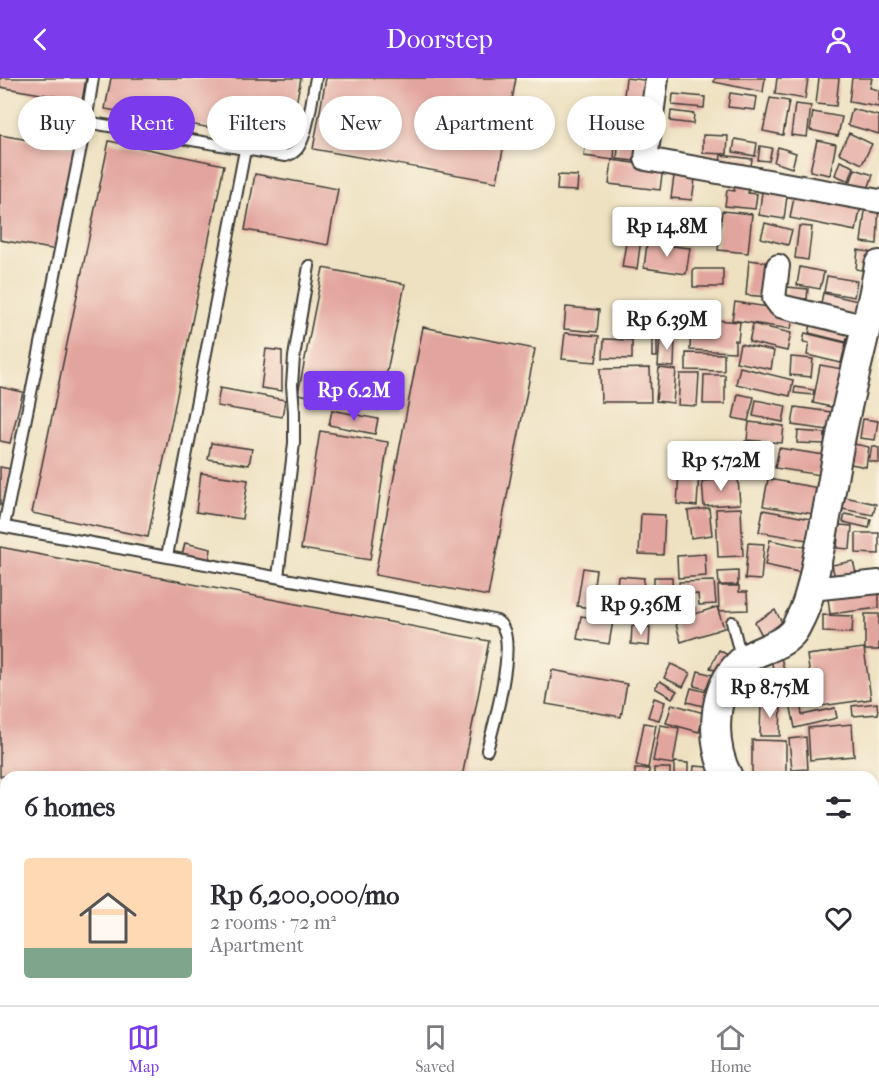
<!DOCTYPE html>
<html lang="en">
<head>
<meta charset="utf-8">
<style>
  :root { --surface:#fff; --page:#f7f7f7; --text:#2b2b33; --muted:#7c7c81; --line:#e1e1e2; --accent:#7c3aed }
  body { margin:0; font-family:"IM FELL French Canon",serif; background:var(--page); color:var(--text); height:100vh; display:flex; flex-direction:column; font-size:22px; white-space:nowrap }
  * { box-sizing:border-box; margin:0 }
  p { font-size:20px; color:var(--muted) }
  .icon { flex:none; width:33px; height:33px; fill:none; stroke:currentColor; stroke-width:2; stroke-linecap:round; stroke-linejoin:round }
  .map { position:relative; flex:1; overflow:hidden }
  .panel { position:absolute; left:0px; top:693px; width:879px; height:234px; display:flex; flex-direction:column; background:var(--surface); border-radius:18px 18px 0 0; box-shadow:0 3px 9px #0003 }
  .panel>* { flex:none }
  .hud { position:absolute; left:18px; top:18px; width:843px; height:54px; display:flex; gap:12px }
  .price { position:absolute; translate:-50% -51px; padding:0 14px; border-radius:6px; background:#fff; color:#222; font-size:20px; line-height:39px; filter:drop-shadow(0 2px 3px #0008) }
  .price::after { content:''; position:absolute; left:50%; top:36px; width:18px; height:14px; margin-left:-9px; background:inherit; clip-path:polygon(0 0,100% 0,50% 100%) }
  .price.active { background:var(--accent); color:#fff }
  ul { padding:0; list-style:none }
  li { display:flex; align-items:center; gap:18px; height:150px; padding:0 24px }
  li+li { border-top:2px solid var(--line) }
  li span { display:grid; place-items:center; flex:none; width:168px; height:120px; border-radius:6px; color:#555 }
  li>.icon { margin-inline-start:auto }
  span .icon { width:72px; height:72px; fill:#fffc; stroke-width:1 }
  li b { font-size:26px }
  h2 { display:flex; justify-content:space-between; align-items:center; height:72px; padding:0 24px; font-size:26px }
  .chip { padding:0 21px; border-radius:27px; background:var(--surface); box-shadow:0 3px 9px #0003; font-size:21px; line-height:54px }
  .chip.active { background:var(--accent); color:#fff }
  header { display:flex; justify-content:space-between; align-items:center; height:78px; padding:0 24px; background:var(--accent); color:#fff; font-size:27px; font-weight:600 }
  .tab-bar { display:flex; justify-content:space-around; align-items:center; height:84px; border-top:2px solid var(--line); background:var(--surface); font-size:16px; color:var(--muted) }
  .tab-bar a { display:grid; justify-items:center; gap:3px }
  .tab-bar .active { color:var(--accent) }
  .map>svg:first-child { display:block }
</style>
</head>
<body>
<header><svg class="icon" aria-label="back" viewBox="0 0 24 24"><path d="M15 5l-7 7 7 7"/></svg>Doorstep<svg class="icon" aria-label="person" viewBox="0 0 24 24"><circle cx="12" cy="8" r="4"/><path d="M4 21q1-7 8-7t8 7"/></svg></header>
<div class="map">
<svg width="879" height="927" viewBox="0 0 879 927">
  <rect width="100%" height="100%" fill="#fcf5e5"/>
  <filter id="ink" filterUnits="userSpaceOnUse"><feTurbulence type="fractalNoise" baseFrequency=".0167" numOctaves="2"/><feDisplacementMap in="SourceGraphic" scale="12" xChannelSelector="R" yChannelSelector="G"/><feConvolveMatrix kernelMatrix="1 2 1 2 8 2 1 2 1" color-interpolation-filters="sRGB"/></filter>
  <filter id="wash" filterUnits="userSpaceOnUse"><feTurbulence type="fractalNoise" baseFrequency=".008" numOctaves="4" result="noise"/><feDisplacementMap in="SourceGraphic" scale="24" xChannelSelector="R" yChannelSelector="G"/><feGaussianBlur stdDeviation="1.35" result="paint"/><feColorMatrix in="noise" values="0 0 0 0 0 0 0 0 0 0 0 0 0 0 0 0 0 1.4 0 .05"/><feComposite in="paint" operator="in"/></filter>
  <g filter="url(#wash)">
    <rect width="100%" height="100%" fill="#eee1c1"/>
    <g id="blocks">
      <!-- building -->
      <g fill="#e2a59e">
        <polygon points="0,0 86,0 82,23 0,9"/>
        <polygon points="111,0 301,0 289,64 105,31"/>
        <polygon points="326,0 516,0 497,104 313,71"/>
        <polygon points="626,0 653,3 647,58 620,55 621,44 618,60 592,56 596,31 622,35"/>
        <polygon points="715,0 765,0 763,14 714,4"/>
        <polygon points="777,0 808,0 805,21 775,16"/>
        <polygon points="819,0 839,0 836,28 816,26"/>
        <polygon points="852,0 872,0 870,10 879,12 879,29 849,24"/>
        <polygon points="730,15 757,19 755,32 728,29"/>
        <polygon points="673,16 705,19 704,30 672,27"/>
        <polygon points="770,20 789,23 783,57 763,53"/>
        <polygon points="795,26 811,28 807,59 791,57"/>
        <polygon points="852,31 879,38 879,56 848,47"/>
        <polygon points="671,33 694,36 693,46 670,43"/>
        <polygon points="813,34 842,39 838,58 810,52"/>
        <polygon points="849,55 872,66 862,86 839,75"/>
        <polygon points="0,57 75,70 57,172 0,162"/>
        <polygon points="703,57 728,58 727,76 703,75"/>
        <polygon points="619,60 645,63 643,84 617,81"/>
        <polygon points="586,61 615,65 614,82 584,78"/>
        <polygon points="735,61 757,65 755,78 733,74"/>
        <polygon points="817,62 836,66 830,97 810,93"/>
        <polygon points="109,63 224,87 148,459 32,435"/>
        <polygon points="760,68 772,70 769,83 758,82"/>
        <polygon points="778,69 796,75 792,90 774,84"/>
        <polygon points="721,77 752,81 750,95 719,91"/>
        <polygon points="612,82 663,89 660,112 609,106"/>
        <polygon points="840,83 854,89 849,103 835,97"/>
        <polygon points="675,91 696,94 692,122 671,120"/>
        <polygon points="855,91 873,97 868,111 850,105"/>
        <polygon points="255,96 338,111 328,167 245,152"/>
        <polygon points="558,97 578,98 577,113 557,112"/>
        <polygon points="736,102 749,104 748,115 757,116 755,131 725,128 727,112 734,113"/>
        <polygon points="763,107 788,111 784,141 759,137"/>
        <polygon points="795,114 861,127 856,153 790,140"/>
        <polygon points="866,125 879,127 877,166 861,164"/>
        <polygon points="722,133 752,136 748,175 718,172"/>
        <polygon points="628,136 649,140 646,157 624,152"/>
        <polygon points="655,145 674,149 671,162 652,158"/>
        <polygon points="765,145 792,152 788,167 761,160"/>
        <polygon points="799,148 812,149 808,182 795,180"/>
        <polygon points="627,159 641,161 637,191 622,189"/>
        <polygon points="647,165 690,170 686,196 644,190"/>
        <polygon points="858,172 869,174 867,193 856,191"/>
        <polygon points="749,182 772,185 768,219 746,217"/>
        <polygon points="800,189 824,194 820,211 797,207"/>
        <polygon points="323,190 405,206 379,332 298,316"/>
        <rect x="693" y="191" width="30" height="18"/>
        <polygon points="827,198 857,203 854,219 824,214"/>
        <polygon points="787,209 808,211 807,221 786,219"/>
        <polygon points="823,215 858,223 855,238 820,230"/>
        <polygon points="735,224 794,233 791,251 732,242"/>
        <polygon points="660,227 671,228 669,244 658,243"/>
        <polygon points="641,228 652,229 651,244 639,243"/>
        <polygon points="566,229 599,232 597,254 564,251"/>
        <polygon points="813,238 851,247 846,264 809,255"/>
        <polygon points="691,240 740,244 738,263 735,262 735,274 690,272"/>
        <rect x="674" y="244" width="13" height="11"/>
        <polygon points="651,246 669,246 668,256 651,255"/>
        <polygon points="753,246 791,255 787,273 749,264"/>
        <polygon points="423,249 535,271 488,518 375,497"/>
        <polygon points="565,255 599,258 596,284 562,281"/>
        <polygon points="805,255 846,265 841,285 807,277 809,265 803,264"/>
        <rect x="652" y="258" width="5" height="21"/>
        <polygon points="660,258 675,258 674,289 658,288"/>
        <polygon points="604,261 632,262 632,281 603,280"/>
        <polygon points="740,266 774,273 771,291 736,284"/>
        <polygon points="266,271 282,273 282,313 261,310"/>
        <polygon points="686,275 724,276 724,293 686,292"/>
        <polygon points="791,279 813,281 811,299 790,297"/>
        <polygon points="820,287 848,292 840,331 813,325"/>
        <polygon points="740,289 793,302 790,318 736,306"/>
        <polygon points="650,290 651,324 601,324 600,291"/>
        <polygon points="659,290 676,292 673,325 656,323"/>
        <polygon points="680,296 699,296 697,328 678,327"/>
        <polygon points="704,297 725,297 725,326 703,326"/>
        <polygon points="0,309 23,314 10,365 0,363"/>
        <polygon points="795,309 814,312 813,317 794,315"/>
        <polygon points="220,310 285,322 282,339 217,328"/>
        <polygon points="738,316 754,319 748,343 733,340"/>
        <polygon points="756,322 786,328 783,344 753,338"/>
        <polygon points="795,329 831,334 828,352 792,347"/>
        <polygon points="332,332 378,341 375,356 329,347"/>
        <polygon points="863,341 878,343 875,362 860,360"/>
        <polygon points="749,344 784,348 782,365 747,362"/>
        <polygon points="320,353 388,364 370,482 301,471"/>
        <polygon points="798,353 825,355 825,366 797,365"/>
        <polygon points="745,363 762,366 756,397 740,395"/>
        <polygon points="211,365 252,371 249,387 208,381"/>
        <polygon points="849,365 869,369 866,389 846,385"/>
        <polygon points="872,368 879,370 879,385 869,383"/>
        <polygon points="779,370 830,378 827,398 775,390"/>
        <polygon points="0,389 11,391 3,427 0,427"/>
        <polygon points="679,394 699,395 697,428 677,426"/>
        <polygon points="201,395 248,402 242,441 196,434"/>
        <polygon points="738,401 740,426 704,428 702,403"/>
        <polygon points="768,401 819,410 814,436 763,428"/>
        <polygon points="845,419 876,426 873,437 842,431"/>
        <polygon points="709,430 712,457 691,460 688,433"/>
        <polygon points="741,430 743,478 718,479 716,431"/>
        <polygon points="763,432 811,441 807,462 759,454"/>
        <polygon points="641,436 665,437 663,477 639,476"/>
        <polygon points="845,436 871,441 869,450 843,444"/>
        <polygon points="839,447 852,448 850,471 837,470"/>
        <polygon points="856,455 879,455 879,476 856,475"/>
        <polygon points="770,462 809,470 803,495 765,487"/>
        <polygon points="185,465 211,471 209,483 182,477"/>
        <polygon points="748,465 764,466 761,502 745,501"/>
        <polygon points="0,469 489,563 462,699 0,698"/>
        <polygon points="705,476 706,498 678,500 677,478"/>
        <polygon points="853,483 856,495 835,500 832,487"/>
        <polygon points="583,490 596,492 591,530 577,528"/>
        <polygon points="738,493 738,507 719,507 718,494"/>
        <polygon points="618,498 644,500 641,531 615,529"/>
        <polygon points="654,499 672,499 673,532 654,532"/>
        <polygon points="714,503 716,526 699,527 698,516 679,517 679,504"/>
        <polygon points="718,508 739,508 739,514 747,514 748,532 719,533"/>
        <polygon points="879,509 879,530 830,536 827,512"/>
        <polygon points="695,529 695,536 717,529 724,550 681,564 675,543 677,543 676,530"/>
        <polygon points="775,532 785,550 764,561 755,544"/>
        <polygon points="625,536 649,537 648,545 624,544"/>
        <rect x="865" y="536" width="14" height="36"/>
        <polygon points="823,537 853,538 852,555 823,554"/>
        <polygon points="581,538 613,543 609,566 577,561"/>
        <polygon points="632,548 650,549 649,568 631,566"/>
        <polygon points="864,570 871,621 814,629 807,577"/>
        <polygon points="719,572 733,580 724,597 710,590"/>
        <polygon points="781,579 785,597 765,601 763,592 773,590 771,581"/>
        <polygon points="671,586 690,595 683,609 664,600"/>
        <polygon points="552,592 627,606 621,639 546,626"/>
        <polygon points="698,593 724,600 720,615 694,608"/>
        <polygon points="660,603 677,613 672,620 655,610"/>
        <polygon points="754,603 783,604 782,621 753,620"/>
        <polygon points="691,610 719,617 715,631 687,624"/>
        <polygon points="654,620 665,624 659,642 648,639"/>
        <polygon points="761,623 781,624 780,658 760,658"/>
        <polygon points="800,623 802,637 835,630 837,640 795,650 790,625"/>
        <polygon points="877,625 878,636 853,638 852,628"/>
        <polygon points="672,626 704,635 699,654 666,645"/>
        <polygon points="644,645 656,647 648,690 636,687"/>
        <polygon points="852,646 854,678 810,682 808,650"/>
        <polygon points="660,647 679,650 673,686 653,683"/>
        <polygon points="806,659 808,691 792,692 789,661"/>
        <polygon points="752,662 786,663 786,697 752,696"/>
        <polygon points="674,684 688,685 688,699 674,699"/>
        <polygon points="694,688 721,690 721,699 693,699"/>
        <rect x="654" y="690" width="16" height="9"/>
        <rect x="635" y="691" width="14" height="8"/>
        <polygon points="0,811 6,813 6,880 0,879"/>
        <rect x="873" y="814" width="6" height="21"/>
        <polygon points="879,838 879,878 873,879 873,839"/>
        <polygon points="0,883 6,884 6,900 0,899"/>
        <polygon points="873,915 879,915 879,927 851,927 851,921 873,921"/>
        <polygon points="111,921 127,921 125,927 109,927"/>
        <polygon points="130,921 137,921 154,927 128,927"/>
        <polygon points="158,921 168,922 181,921 179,927 156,927"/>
        <polygon points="230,921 246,921 244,927 228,927"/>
        <polygon points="250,921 264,921 263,924 271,927 248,927"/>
        <polygon points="353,921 377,921 374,927 349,927"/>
        <rect x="531" y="921" width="38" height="6"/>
        <polygon points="846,921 846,927 819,927 819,922"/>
      </g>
    </g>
  </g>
  <g filter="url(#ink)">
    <use href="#blocks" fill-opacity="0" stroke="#3c3a35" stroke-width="1.5"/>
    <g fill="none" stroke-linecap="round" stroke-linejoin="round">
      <defs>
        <g id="service">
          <path d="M86,44l199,34c3,-1 7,-2 9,-4 14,-10 18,-57 22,-74"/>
          <path d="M0,448l421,78 76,17c1,1 6,5 6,7 12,21 -9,98 -16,122"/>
          <polyline points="4,448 86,44 93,0"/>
          <polyline points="167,478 245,72"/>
          <polyline points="278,499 294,365 294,334 292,307 294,279 309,188"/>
          <polyline points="732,544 741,580"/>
        </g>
        <g id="minor">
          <polyline points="657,0 646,81 879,123"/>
          <polyline points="778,188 774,220 780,228 867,249"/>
          <polyline points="811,511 879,504"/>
          <polyline points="873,907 879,906"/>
          <polyline points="4,927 6,920"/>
        </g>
        <g id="tertiary">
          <path d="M728,699c-18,-34 -17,-88 13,-115 14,-12 38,-14 51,-29 4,-4 6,-11 9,-16 9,-19 13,-41 17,-61 10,-43 16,-87 25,-130 11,-54 27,-107 36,-161"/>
          <polyline points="765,927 766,921"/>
        </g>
      </defs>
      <!-- service casing -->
      <use href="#service" stroke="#3c3a35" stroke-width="14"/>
      <!-- minor casing -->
      <use href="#minor" stroke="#3c3a35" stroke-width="26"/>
      <!-- tertiary casing -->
      <use href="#tertiary" stroke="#3c3a35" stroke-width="32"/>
      <!-- service -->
      <use href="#service" stroke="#fff" stroke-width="10"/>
      <!-- minor -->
      <use href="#minor" stroke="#fff" stroke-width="22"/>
      <!-- tertiary -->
      <use href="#tertiary" stroke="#fff" stroke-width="28"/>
    </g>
  </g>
</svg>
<b class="price" style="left:667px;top:180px">Rp 14.8M</b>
<b class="price" style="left:667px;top:273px">Rp 6.39M</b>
<b class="price active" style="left:354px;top:344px">Rp 6.2M</b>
<b class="price" style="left:721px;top:414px">Rp 5.72M</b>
<b class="price" style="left:641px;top:558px">Rp 9.36M</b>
<b class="price" style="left:770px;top:641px">Rp 8.75M</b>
<div class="hud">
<a class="chip">Buy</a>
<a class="chip active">Rent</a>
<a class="chip">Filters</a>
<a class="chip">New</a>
<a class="chip">Apartment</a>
<a class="chip">House</a>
</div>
<section class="panel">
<h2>6 homes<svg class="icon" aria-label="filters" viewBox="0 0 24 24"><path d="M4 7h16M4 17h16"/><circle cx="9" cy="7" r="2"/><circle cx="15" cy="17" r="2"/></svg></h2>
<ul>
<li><span style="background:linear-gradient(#ffd9b3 75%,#7fa58c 0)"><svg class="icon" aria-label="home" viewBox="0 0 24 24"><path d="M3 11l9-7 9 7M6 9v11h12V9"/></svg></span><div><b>Rp 6,200,000/mo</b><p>2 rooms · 72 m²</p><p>Apartment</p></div><svg class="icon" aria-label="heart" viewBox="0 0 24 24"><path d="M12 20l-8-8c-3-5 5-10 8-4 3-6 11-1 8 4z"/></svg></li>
</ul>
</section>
</div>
<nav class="tab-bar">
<a class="active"><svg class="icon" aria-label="map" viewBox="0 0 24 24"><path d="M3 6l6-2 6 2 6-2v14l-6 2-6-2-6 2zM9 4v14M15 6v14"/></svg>Map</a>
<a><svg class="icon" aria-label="saved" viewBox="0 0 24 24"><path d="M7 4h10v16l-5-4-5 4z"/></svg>Saved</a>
<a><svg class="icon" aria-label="home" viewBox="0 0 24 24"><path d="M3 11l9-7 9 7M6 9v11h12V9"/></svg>Home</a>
</nav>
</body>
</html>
